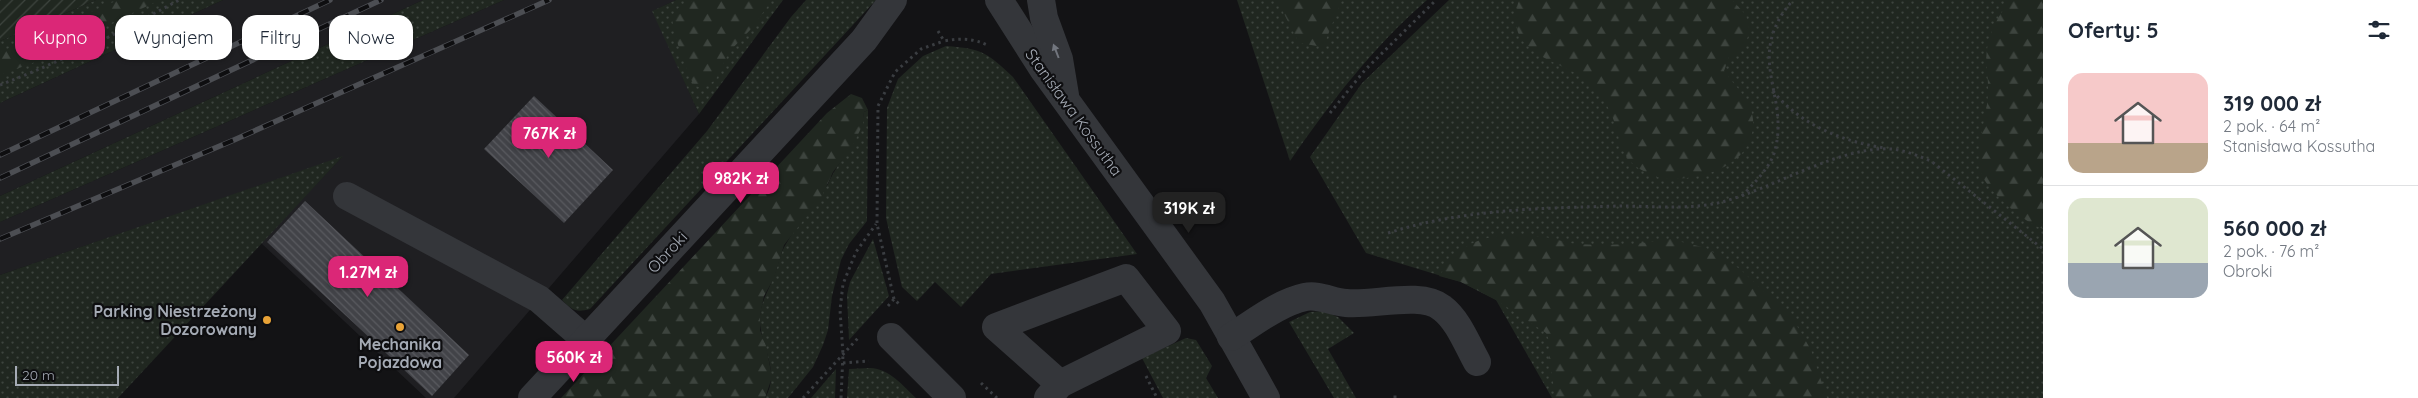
<!DOCTYPE html>
<html lang="pl">
<head>
<meta charset="utf-8">
<style>
  :root { --surface:#fff; --page:#f6f6f7; --text:#1f2937; --muted:#747a83; --line:#e0e1e3; --accent:#db2777 }
  body { margin:0; font-family:Quicksand,sans-serif; background:var(--page); color:var(--text); height:100vh; display:flex; flex-direction:column; font-size:19px; white-space:nowrap }
  * { box-sizing:border-box; margin:0 }
  p { font-size:16px; color:var(--muted) }
  .icon { flex:none; width:28px; height:28px; fill:none; stroke:currentColor; stroke-width:2; stroke-linecap:round; stroke-linejoin:round }
  .map { position:relative; flex:1; overflow:hidden }
  .panel { display:flex; flex-direction:column; background:var(--surface); width:375px }
  .panel>* { flex:none }
  .top-card { position:absolute; left:15px; top:15px; width:475px; height:45px; display:flex; gap:10px }
  .scale { position:absolute; left:15px; bottom:12px; width:104px; box-sizing:border-box; padding-left:5px; border:2px solid #a5abb5; border-top:0; font-size:14px; line-height:18px; white-space:nowrap; color:#a5abb5; -webkit-text-stroke:4px #0e0e10; paint-order:stroke }
  .price { position:absolute; translate:-50% -42px; padding:0 11px; border-radius:10px; background:var(--accent); color:#fff; font-size:16px; line-height:32px; filter:drop-shadow(0 1px 2px #0008) }
  .price::after { content:''; position:absolute; left:50%; top:30px; width:15px; height:11px; margin-left:-8px; background:inherit; clip-path:polygon(0 0,100% 0,50% 100%) }
  .price.on { background:#222; color:#fff }
  ul { padding:0; list-style:none }
  li { display:flex; align-items:center; gap:15px; height:125px; padding:0 25px }
  li+li { border-top:1px solid var(--line) }
  li span { display:grid; place-items:center; flex:none; width:140px; height:100px; border-radius:15px; color:#555 }
  li>.icon { margin-inline-start:auto }
  span .icon { width:60px; height:60px; fill:#fffc; stroke-width:1 }
  li b { font-size:21px }
  h2 { display:flex; justify-content:space-between; align-items:center; height:60px; padding:0 25px; font-size:21px }
  .tag { padding:0 18px; border-radius:15px; background:var(--surface); box-shadow:0 1px 4px #0004; font-size:18px; line-height:45px }
  .tag.on { background:var(--accent); color:#fff }
  main { display:flex; flex:1; min-height:0 }
  .map>svg:first-child { display:block }
</style>
</head>
<body>
<main>
<div class="map">
<svg width="2043" height="398" viewBox="0 0 2043 398">
  <defs>
    <pattern id="grass-dots" width="8" height="8" patternUnits="userSpaceOnUse" patternTransform="scale(1.25)"><rect width="8" height="8" fill="#202720"/><path d="M2 2h.1M6 6h.1" fill="none" stroke="#3d443e" stroke-width="1.8" stroke-linecap="round"/></pattern>
    <pattern id="forest-firs" width="22" height="20" patternUnits="userSpaceOnUse" patternTransform="scale(1.25)"><rect width="22" height="20" fill="#202720"/><path d="M5 1l3.5 6h-7zM16 11l3.5 6h-7z" fill="#3d443e"/></pattern>
    <pattern id="garden-furrows" width="10" height="10" patternUnits="userSpaceOnUse" patternTransform="scale(1.25)"><rect width="10" height="10" fill="#202720"/><path d="M-1 1l2-2M0 10L10 0M9 11l2-2" fill="none" stroke="#3d443e"/></pattern>
    <pattern id="building-back-hatch" width="6" height="6" patternUnits="userSpaceOnUse" patternTransform="scale(1.25)"><rect width="6" height="6" fill="#424348"/><path d="M-1 5l2 2M0 0l6 6M5-1l2 2" fill="none" stroke="#5a5b60"/></pattern>
  </defs>
  <rect width="100%" height="100%" fill="#131315"/>
  <!-- built -->
  <g fill="#1f1f22">
    <polygon points="223,0 423,0 0,196 0,103"/>
    <polygon points="504,0 676,0 653,11 699,114 454,398 426,398 261,243 342,157 0,275 0,222"/>
  </g>
  <!-- grass -->
  <g fill="url(#grass-dots)">
    <polygon points="96,0 223,0 0,103 0,41"/>
    <polygon points="423,0 504,0 0,222 0,196"/>
    <polygon points="676,0 783,0 699,114 652,11"/>
    <path d="M806,0h70l-286,309c-14,4 -18,1 -28,-9l145,-169 84,-114z"/>
    <path d="M1237,0h190c-54,47 -97,103 -137,161z"/>
    <polygon points="1449,0 2043,0 2043,398 1552,398 1496,300 1461,282 1366,253 1310,157 1362,83"/>
    <path d="M946,46c37,3 40,6 67,31l124,177 -146,20 -30,33 -26,-25 -18,19 -15,-14 -16,-69 1,-110 11,-29 25,-23z"/>
    <path d="M868,110l-1,111 -18,23 -8,16 -9,36 -4,34 -5,15 -10,22 -25,31h-23c17,-28 -7,-54 -5,-82 1,-15 9,-26 14,-40 4,-10 6,-23 12,-32 12,-21 28,-40 42,-60 11,-26 33,-43 36,-72z"/>
    <polygon points="343,156 118,398 0,398 0,275"/>
    <polygon points="873,239 889,296 849,340 847,295 850,282"/>
    <polygon points="1323,311 1338,317 1354,333 1328,349 1356,398 1334,398 1289,322 1310,312"/>
    <polygon points="1186,338 1196,340 1212,366 1206,378 1218,398 1163,398 1142,358"/>
    <path d="M870,368c20,1 32,17 46,30h-69l2,-29z"/>
    <polygon points="836,369 835,398 811,398"/>
  </g>
  <!-- forest -->
  <g fill="url(#forest-firs)">
    <polygon points="118,0 160,0 86,35 38,61 0,75 0,52"/>
    <path d="M695,0h77l-20,28 -23,24 -13,27 -9,7 -6,2 -7,-3c-6,-10 -25,-60 -21,-70 4,-9 14,-12 22,-15z"/>
    <polygon points="1277,0 1342,0 1323,47 1299,43"/>
    <path d="M1519,0h213l14,15 4,17 -7,16 -14,9 -5,14c11,15 27,29 29,48 3,38 -34,55 -66,59 -9,1 -21,2 -30,-1 -35,-13 -34,-26 -43,-56 -4,-13 -13,-25 -22,-35 -19,-21 -57,-24 -72,-49 -6,-12 -5,-25 -1,-37z"/>
    <path d="M2011,0h32v229c-17,-5 -56,-38 -62,-56 -7,-24 6,-54 7,-79 1,-18 -4,-33 0,-50 4,-16 12,-32 23,-44z"/>
    <polygon points="851,94 862,98 868,110 864,112 863,124 852,147 833,172 821,198 784,245 774,278 764,296 760,315 760,330 766,346 772,377 765,398 561,398 827,113"/>
    <path d="M1514,234l31,3 30,7 25,1 35,-1 35,-5 36,9 34,21 53,50 18,31 16,48h-272l-3,-24 -4,-13 3,-16 -5,-12 -50,-33 -35,-18 -22,-6c22,-32 36,-38 75,-42z"/>
  </g>
  <!-- garden -->
  <polygon fill="url(#garden-furrows)" points="0,0 96,0 0,41"/>
  <!-- building -->
  <g fill="url(#building-back-hatch)">
    <polygon points="534,96 613,170 564,223 484,149"/>
    <polygon points="305,201 469,355 432,396 267,242"/>
  </g>
  <g fill="none" stroke-linecap="round" stroke-linejoin="round">
    <!-- path -->
    <g stroke="#3a3d41" stroke-width="3" stroke-dasharray="2.5 4" stroke-linecap="butt">
      <path d="M938,31l6,10c17,-3 29,-3 45,5"/>
      <path d="M0,85c62,-24 121,-53 179,-85"/>
      <path d="M1773,91c27,34 71,51 112,57"/>
      <polyline points="1330,113 1365,70 1436,0"/>
      <path d="M1742,196c12,-13 29,-29 33,-46 15,-56 -32,-93 18,-150"/>
      <path d="M1388,233c75,-24 154,-25 232,-27 33,0 70,4 102,-4 52,-14 118,-56 169,-53 14,1 27,7 40,12l112,88"/>
      <polyline points="894,299 877,224 878,106 895,72 921,49 944,41"/>
      <polyline points="888,306 894,299 901,306"/>
      <polyline points="843,363 869,361"/>
      <polyline points="1146,376 1157,398"/>
      <polyline points="981,383 997,398"/>
      <polyline points="803,398 858,338"/>
      <polyline points="841,398 843,354 840,310 843,284 856,252 876,224"/>
      <polyline points="1395,398 1395,392"/>
    </g>
    <!-- minor -->
    <g stroke="#34363a" stroke-width="28">
      <polyline points="999,0 1043,69 1212,302 1266,398"/>
      <polyline points="1041,0 1044,18 1059,59 1065,95"/>
      <polyline points="347,196 539,299 586,340"/>
      <polyline points="891,337 952,398"/>
      <path d="M1231,337c23,-14 47,-34 74,-40 14,-3 27,5 41,6 27,3 75,-12 96,5 16,12 25,36 35,54"/>
      <polyline points="532,398 864,40 893,0"/>
      <polyline points="1048,398 1060,384 1167,331 1126,278 996,327 1060,384"/>
    </g>
    <defs>
      <g id="rail">
        <polyline points="0,155 330,0"/>
        <polyline points="0,178 381,0"/>
        <polyline points="0,239 234,140 549,0"/>
      </g>
    </defs>
    <!-- rail casing -->
    <use href="#rail" stroke="#4c4e53" stroke-width="5.5"/>
    <!-- rail -->
    <use href="#rail" stroke="#0e0e10" stroke-width="4" stroke-dasharray="11" stroke-linecap="butt"/>
  </g>
  <!-- one-way arrows -->
  <defs><path id="oneway-solid" d="M-6-.8H1V-3.2L6.5 0L1 3.2V.8H-6Z" transform="scale(1.25)"/></defs>
  <use fill="#72767e" href="#oneway-solid" transform="translate(1056 51) rotate(-111)"/>
  <!-- markers -->
  <g fill="#e9a337" stroke="#0e0e10" stroke-width="2">
    <circle cx="267" cy="320" r="5"/>
    <circle cx="400" cy="327" r="5"/>
  </g>
  <g text-anchor="middle" dominant-baseline="central" stroke-width="4.5" stroke-linejoin="round" paint-order="stroke">
    <!-- street labels -->
    <g font-size="16" fill="#a5abb5" stroke="#0e0e10">
      <text transform="translate(1074 112) rotate(54)">Stanisława Kossutha</text>
      <text transform="translate(667 252) rotate(-47)">Obroki</text>
    </g>
    <!-- poi labels -->
    <g font-size="16" font-weight="bold" fill="#a5abb5" stroke="#0e0e10" text-anchor="end">
      <text x="257" y="311">Parking Niestrzeżony<tspan x="257" dy="18">Dozorowany</tspan></text>
      <text x="400" y="344" text-anchor="middle">Mechanika<tspan x="400" dy="18">Pojazdowa</tspan></text>
    </g>
  </g>
</svg>
<div class="scale">20 m</div>
<b class="price" style="left:549px;top:159px">767K zł</b>
<b class="price" style="left:741px;top:204px">982K zł</b>
<b class="price on" style="left:1189px;top:234px">319K zł</b>
<b class="price" style="left:368px;top:298px">1.27M zł</b>
<b class="price" style="left:574px;top:383px">560K zł</b>
<div class="top-card">
<a class="tag on">Kupno</a>
<a class="tag">Wynajem</a>
<a class="tag">Filtry</a>
<a class="tag">Nowe</a>
</div>
</div>
<section class="panel">
<h2>Oferty: 5<svg class="icon" aria-label="filters" viewBox="0 0 24 24"><path d="M4 7h16M4 17h16"/><circle cx="9" cy="7" r="2"/><circle cx="15" cy="17" r="2"/></svg></h2>
<ul>
<li><span style="background:linear-gradient(#f6c9c9 70%,#b9a48a 0)"><svg class="icon" aria-label="home" viewBox="0 0 24 24"><path d="M3 11l9-7 9 7M6 9v11h12V9"/></svg></span><div><b>319 000 zł</b><p>2 pok. · 64 m²</p><p>Stanisława Kossutha</p></div></li>
<li><span style="background:linear-gradient(#dfe7d0 65%,#9aa5b1 0)"><svg class="icon" aria-label="home" viewBox="0 0 24 24"><path d="M3 11l9-7 9 7M6 9v11h12V9"/></svg></span><div><b>560 000 zł</b><p>2 pok. · 76 m²</p><p>Obroki</p></div></li>
</ul>
</section>
</main>
</body>
</html>
